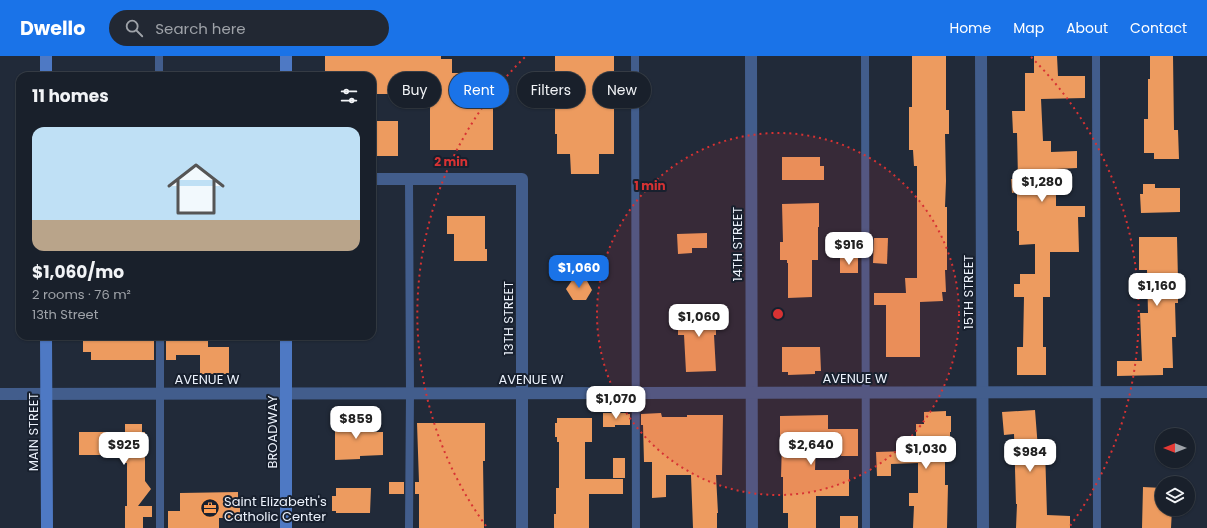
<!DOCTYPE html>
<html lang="en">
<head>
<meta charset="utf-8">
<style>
  :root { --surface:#19202b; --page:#222833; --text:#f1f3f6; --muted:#9fa3a9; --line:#373e47; --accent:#1a73e8 }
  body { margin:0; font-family:Poppins,sans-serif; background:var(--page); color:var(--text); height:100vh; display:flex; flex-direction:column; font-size:15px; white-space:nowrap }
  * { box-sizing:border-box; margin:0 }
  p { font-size:13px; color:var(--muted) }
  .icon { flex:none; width:22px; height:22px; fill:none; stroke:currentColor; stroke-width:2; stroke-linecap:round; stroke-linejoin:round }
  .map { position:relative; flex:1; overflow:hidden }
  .side { position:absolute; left:16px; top:16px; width:360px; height:268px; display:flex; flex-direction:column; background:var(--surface); border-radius:12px; box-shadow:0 1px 3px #0004,0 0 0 1px var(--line) }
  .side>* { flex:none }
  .top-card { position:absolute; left:388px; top:16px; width:380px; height:36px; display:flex; gap:8px }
  .needle { width:26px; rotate:270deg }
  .tools { position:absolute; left:1155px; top:372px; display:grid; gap:8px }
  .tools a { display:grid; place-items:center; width:40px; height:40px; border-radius:50%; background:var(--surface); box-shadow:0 1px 3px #0004,0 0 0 1px var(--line); font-size:20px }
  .price { position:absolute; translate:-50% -34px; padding:0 9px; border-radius:8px; background:#fff; color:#222; font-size:13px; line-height:26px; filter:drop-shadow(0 1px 2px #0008) }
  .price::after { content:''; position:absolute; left:50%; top:24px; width:12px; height:9px; margin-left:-6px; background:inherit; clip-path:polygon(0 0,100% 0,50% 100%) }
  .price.active { background:var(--accent); color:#fff }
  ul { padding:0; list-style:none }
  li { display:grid; align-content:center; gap:8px; height:212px; padding:0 16px }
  li span { display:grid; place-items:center; height:124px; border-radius:12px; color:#555 }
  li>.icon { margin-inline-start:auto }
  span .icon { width:72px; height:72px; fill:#fffc; stroke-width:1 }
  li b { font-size:17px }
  h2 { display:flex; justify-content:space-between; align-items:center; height:48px; padding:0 16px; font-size:17px }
  .pill { padding:0 14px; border-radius:18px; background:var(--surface); box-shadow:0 1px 3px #0004,0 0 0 1px var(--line); font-size:14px; line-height:36px }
  .pill.active { background:var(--accent); color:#fff }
  header { display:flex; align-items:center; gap:24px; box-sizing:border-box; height:56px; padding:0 20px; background:var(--accent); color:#fff }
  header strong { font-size:19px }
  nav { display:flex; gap:22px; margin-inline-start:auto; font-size:14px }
  .search { width:280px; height:36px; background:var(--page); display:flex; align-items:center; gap:10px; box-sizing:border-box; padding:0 14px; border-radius:22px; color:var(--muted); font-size:15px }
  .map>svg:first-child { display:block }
</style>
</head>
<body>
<header>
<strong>Dwello</strong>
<div class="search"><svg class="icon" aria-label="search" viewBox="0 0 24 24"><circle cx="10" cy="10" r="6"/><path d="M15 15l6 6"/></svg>Search here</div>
<nav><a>Home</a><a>Map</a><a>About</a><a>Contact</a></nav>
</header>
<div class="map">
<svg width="1207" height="472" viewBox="0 0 1207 472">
  <rect width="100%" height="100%" fill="#212a39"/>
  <!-- building -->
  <g fill="#ed9b5f">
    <polygon points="325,0 441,0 441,3 452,3 452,17 493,17 493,94 430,94 430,38 372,38 372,20 325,20"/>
    <polygon points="555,0 614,0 614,98 599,98 599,118 571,118 570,98 557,98 557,78 555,78"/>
    <polygon points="912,0 946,0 946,54 949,54 949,78 945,78 946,125 945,151 947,151 947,214 945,214 946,236 942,236 943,245 920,246 920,301 886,301 886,249 874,249 874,237 906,237 905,222 917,222 917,110 914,110 913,94 909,94 909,51 912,51"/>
    <polygon points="1034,0 1057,0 1058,20 1085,20 1085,42 1041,43 1043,85 1051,85 1051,96 1077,95 1077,112 1056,113 1056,150 1085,150 1085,161 1078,161 1079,196 1050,196 1050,241 1043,241 1043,291 1046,291 1046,319 1017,319 1017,291 1023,291 1024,241 1014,241 1014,228 1020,228 1020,218 1035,218 1035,188 1019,189 1019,175 1017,175 1017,136 1012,137 1011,123 1018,123 1017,77 1013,77 1012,55 1025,55 1025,17 1034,17"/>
    <polygon points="1150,0 1173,0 1174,74 1178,74 1179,103 1154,103 1154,97 1144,97 1144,63 1148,63 1148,23 1150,23"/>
    <rect x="372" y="65" width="26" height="35"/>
    <polygon points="782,101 820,101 820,110 824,110 824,124 782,124"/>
    <polygon points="1143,128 1155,128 1155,132 1180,132 1180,156 1141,157 1140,138 1143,138"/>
    <polygon points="819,147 819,171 818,171 818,204 812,204 812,241 788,242 788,207 787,207 787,204 780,204 780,186 783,186 782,148"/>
    <polygon points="447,160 485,160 485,193 487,193 487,205 454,205 454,178 447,178"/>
    <polygon points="707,177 707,192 692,192 692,197 678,198 677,178"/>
    <polygon points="1139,181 1177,181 1178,224 1184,224 1184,240 1178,240 1178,247 1175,247 1176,281 1172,281 1173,312 1163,312 1163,319 1117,320 1117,305 1142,305 1140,257 1148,257 1147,214 1139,214"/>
    <polygon points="874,182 888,182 887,208 873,207"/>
    <rect x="840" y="202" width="18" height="15"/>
    <polygon points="573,223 586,223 592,234 586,244 573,244 566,233"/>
    <polygon points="678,252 716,252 716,279 714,279 716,315 686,316 684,279 678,279"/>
    <polygon points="83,280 154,280 154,304 91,304 91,296 83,296"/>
    <polygon points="166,280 208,280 208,291 229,291 229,318 200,318 200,299 176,299 176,304 166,304"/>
    <polygon points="782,291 820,291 821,315 815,315 815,318 788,319 788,316 782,316"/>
    <polygon points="1035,354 1038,393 1045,392 1047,459 1070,460 1070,472 1016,472 1017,448 1016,448 1014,378 1004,379 1002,356"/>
    <polygon points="946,355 946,360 951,360 951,376 950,376 950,401 945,402 945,429 948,429 947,472 913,472 914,450 909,450 909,437 918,437 918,407 891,408 891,420 877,420 876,396 908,395 908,392 916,392 916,368 924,368 924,356"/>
    <polygon points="603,357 628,357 628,358 630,358 630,369 615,369 615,371 603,371"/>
    <polygon points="661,357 662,361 687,361 687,359 723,359 722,419 716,419 718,457 717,457 717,472 693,472 691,419 666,419 666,441 652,442 652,406 644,406 643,369 641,369 641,358"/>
    <polygon points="828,359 828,373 858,373 858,400 841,400 842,386 816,386 815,414 849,414 849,440 816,440 816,472 788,472 788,457 783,457 783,421 781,421 782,387 780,387 780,360"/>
    <polygon points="337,361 358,361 358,368 361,368 361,376 383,376 383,399 360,400 360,403 335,404 335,370 337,370"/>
    <polygon points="557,362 592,362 592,386 585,386 585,423 623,423 623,438 589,438 589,472 554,472 554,458 556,458 556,432 559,432 559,386 557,386 557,381 555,381 555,367 557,367"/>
    <polygon points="417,367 485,367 485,405 483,405 484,472 419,472 419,438 415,438 415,426 419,426"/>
    <polygon points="125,368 142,368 142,376 145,376 145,425 151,433 138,450 152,450 152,461 143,461 143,472 125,472 125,450 127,450 127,407 125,407 125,399 79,399 79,376 125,376"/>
    <rect x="613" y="402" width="12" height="20"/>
    <rect x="389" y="426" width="15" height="12"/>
    <polygon points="1143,431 1162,432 1162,453 1172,453 1171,472 1142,472"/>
    <polygon points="336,432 371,432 370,457 336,457 336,455 332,455 332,440 336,440"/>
    <polygon points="238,436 238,448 240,448 240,462 219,462 219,472 168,472 168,455 180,455 180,437"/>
    <rect x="840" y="460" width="18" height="12"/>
  </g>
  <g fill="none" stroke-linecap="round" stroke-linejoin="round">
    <!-- lane -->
    <g stroke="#425d8c" stroke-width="8">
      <polyline points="159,0 159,20"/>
      <polyline points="635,0 636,472"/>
      <polyline points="865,0 866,472"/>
      <polyline points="1096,0 1097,472"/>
      <polyline points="409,123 410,337 409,472"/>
      <polyline points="160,280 160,472"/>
    </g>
    <!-- street -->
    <g stroke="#425d8c" stroke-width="12">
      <polyline points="751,0 752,472"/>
      <polyline points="981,0 983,472"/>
      <polyline points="372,123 522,123 522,472"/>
      <polyline points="0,338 1207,336"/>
    </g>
    <!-- secondary -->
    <g stroke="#4e79c4" stroke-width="12">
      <polyline points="46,0 46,20"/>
      <polyline points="286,0 286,20"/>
      <polyline points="46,280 47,472"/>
      <polyline points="286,280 286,472"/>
    </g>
  </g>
  <!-- distance rings -->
  <circle cx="778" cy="258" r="181" fill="#d73233" fill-opacity=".12"/>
  <g fill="none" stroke="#d73233" stroke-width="2" stroke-dasharray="2 4">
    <circle cx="778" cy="258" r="181"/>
    <path d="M486 470A361 361 0 0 1 525 1M1031 1A361 361 0 0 1 1070 470"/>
  </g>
  <!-- icons -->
  <defs>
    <symbol id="office-ring" viewBox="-11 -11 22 22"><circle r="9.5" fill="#18202e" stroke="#fc9d54" stroke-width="1.5"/><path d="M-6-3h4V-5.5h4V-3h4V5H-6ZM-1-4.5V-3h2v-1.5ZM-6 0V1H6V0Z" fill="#fc9d54"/></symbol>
  </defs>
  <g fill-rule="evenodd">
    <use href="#office-ring" x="199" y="441" width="22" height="22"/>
  </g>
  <g text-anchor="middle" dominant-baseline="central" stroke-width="4" stroke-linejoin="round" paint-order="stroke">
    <!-- street labels -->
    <g font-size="13" fill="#ecf2fc" stroke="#18202e">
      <text transform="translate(737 188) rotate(-90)">14TH STREET</text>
      <text transform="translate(968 236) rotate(-90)">15TH STREET</text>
      <text transform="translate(508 262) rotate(-90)">13TH STREET</text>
      <text x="855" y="322">AVENUE W</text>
      <text x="207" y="323">AVENUE W</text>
      <text x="531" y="323">AVENUE W</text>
      <text transform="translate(33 376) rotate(-90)">MAIN STREET</text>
      <text transform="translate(272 376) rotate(-90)">BROADWAY</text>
    </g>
    <!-- poi labels -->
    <g font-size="13" fill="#ecf2fc" stroke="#18202e" text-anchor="start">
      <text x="224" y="445">Saint Elizabeth's<tspan x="224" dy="15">Catholic Center</tspan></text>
    </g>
  </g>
  <circle cx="778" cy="258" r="6" fill="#d73233" stroke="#18202e" stroke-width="2"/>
  <g font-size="12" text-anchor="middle" font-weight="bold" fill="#d73233" stroke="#18202e" stroke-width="4" stroke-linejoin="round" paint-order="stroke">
    <text x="451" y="110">2 min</text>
    <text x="650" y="134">1 min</text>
  </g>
</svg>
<div class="tools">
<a><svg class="needle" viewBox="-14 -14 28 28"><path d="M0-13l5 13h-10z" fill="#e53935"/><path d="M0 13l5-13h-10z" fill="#9fa3a9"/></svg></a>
<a><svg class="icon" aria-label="layers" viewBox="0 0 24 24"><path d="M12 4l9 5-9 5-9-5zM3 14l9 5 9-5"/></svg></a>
</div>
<b class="price" style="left:1042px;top:147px">$1,280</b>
<b class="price" style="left:849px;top:210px">$916</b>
<b class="price active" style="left:579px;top:233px">$1,060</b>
<b class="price" style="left:1157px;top:251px">$1,160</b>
<b class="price" style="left:699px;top:282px">$1,060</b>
<b class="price" style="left:616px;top:364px">$1,070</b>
<b class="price" style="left:356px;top:384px">$859</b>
<b class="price" style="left:124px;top:410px">$925</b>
<b class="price" style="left:811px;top:410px">$2,640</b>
<b class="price" style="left:926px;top:414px">$1,030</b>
<b class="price" style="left:1030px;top:417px">$984</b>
<div class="top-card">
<a class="pill">Buy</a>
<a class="pill active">Rent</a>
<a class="pill">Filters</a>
<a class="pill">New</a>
</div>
<section class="side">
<h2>11 homes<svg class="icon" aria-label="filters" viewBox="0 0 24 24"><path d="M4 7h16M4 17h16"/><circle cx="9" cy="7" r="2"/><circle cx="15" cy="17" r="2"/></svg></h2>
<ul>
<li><span style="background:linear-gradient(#bfe0f5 75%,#b9a48a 0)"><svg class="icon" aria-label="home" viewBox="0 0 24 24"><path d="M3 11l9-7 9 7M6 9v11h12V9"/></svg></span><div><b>$1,060/mo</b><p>2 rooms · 76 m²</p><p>13th Street</p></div></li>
</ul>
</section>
</div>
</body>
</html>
